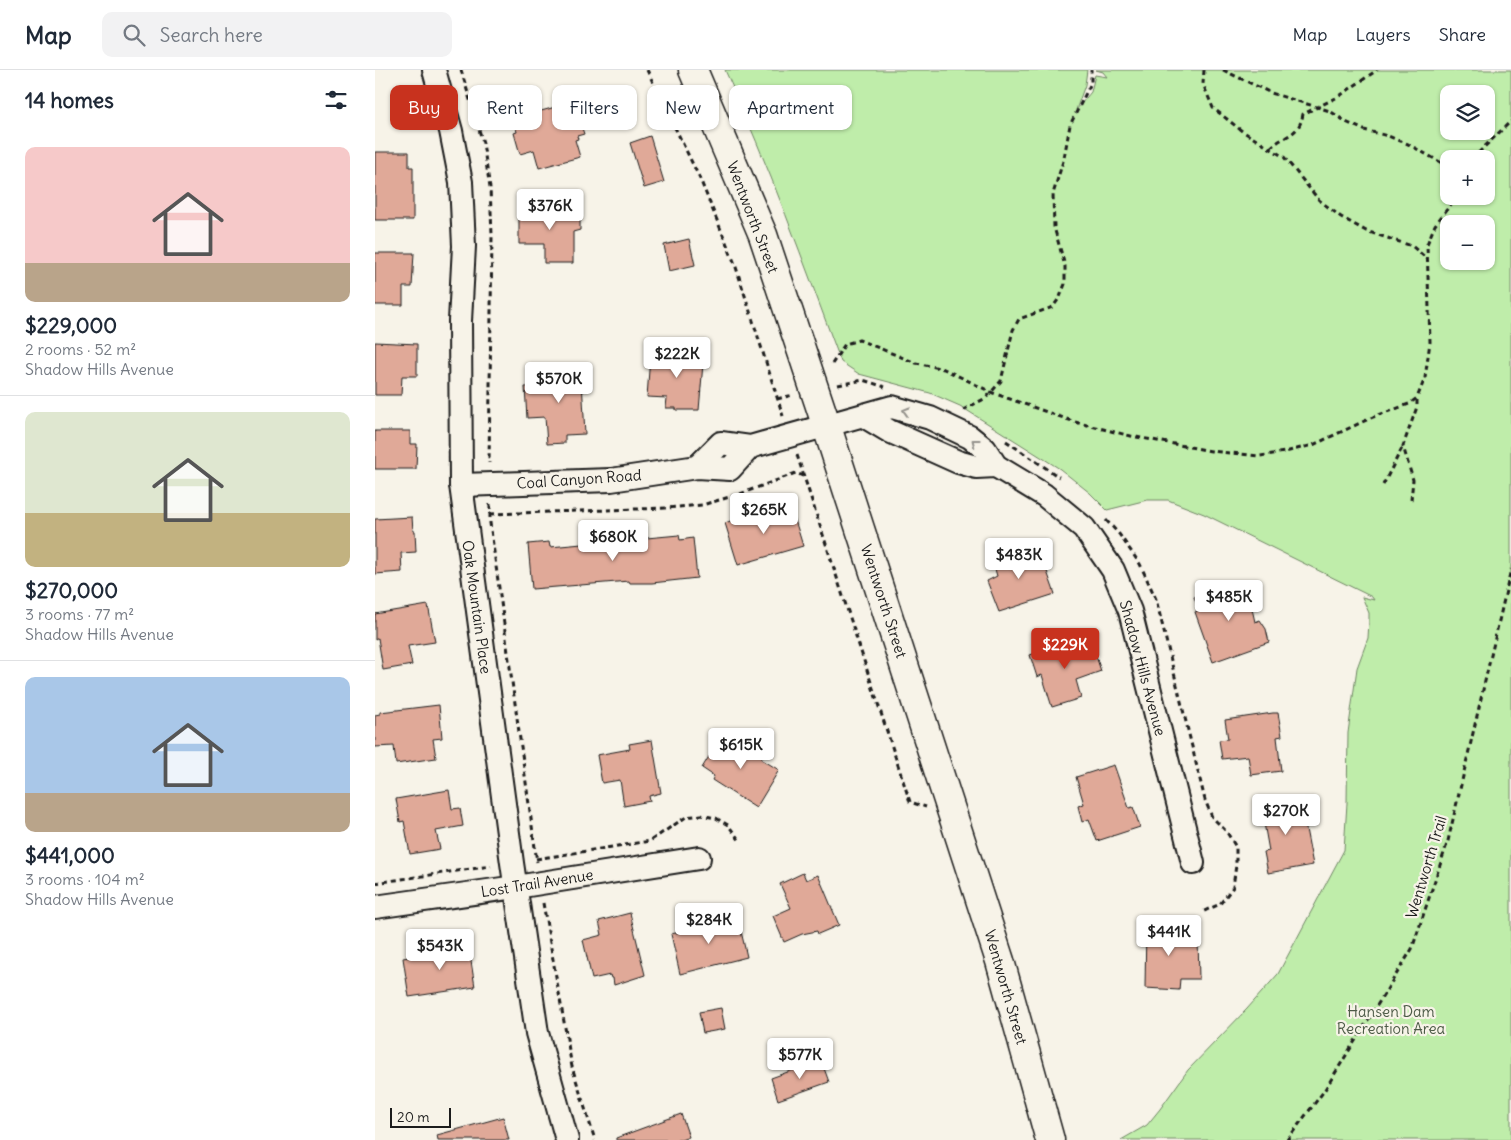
<!DOCTYPE html>
<html lang="en">
<head>
<meta charset="utf-8">
<style>
  :root { --surface:#fff; --page:#f2f2f3; --text:#1f2937; --muted:#747a83; --line:#e0e1e3; --accent:#c8321e }
  body { margin:0; font-family:Delius,sans-serif; background:var(--page); color:var(--text); height:100vh; display:flex; flex-direction:column; font-size:19px; white-space:nowrap }
  * { box-sizing:border-box; margin:0 }
  p { font-size:16px; color:var(--muted) }
  .icon { flex:none; width:28px; height:28px; fill:none; stroke:currentColor; stroke-width:2; stroke-linecap:round; stroke-linejoin:round }
  .map { position:relative; flex:1; overflow:hidden }
  .sheet { display:flex; flex-direction:column; background:var(--surface); width:375px }
  .sheet>* { flex:none }
  .hud { position:absolute; left:15px; top:15px; width:475px; height:45px; display:flex; gap:10px }
  .controls { position:absolute; left:1065px; top:15px; display:grid; gap:10px }
  .controls a { display:grid; place-items:center; width:55px; height:55px; border-radius:10px; background:var(--surface); box-shadow:0 1px 4px #0004; font-size:25px }
  .scale { position:absolute; left:15px; bottom:12px; width:61px; box-sizing:border-box; padding-left:5px; border:2px solid #1c1c1c; border-top:0; font-size:14px; line-height:18px; white-space:nowrap; color:#1c1c1c; -webkit-text-stroke:4px #f7f3e8; paint-order:stroke }
  .price { position:absolute; translate:-50% -42px; padding:0 11px; border-radius:5px; background:#fff; color:#222; font-size:16px; line-height:32px; filter:drop-shadow(0 1px 2px #0008) }
  .price::after { content:''; position:absolute; left:50%; top:30px; width:15px; height:11px; margin-left:-8px; background:inherit; clip-path:polygon(0 0,100% 0,50% 100%) }
  .price.on { background:var(--accent); color:#fff }
  ul { padding:0; list-style:none }
  li { display:grid; align-content:center; gap:10px; height:265px; padding:0 25px }
  li+li { border-top:1px solid var(--line) }
  li span { display:grid; place-items:center; height:155px; border-radius:10px; color:#555 }
  li>.icon { margin-inline-start:auto }
  span .icon { width:90px; height:90px; fill:#fffc; stroke-width:1 }
  li b { font-size:21px }
  h2 { display:flex; justify-content:space-between; align-items:center; height:60px; padding:0 25px; font-size:21px }
  .pill { padding:0 18px; border-radius:10px; background:var(--surface); box-shadow:0 1px 4px #0004; font-size:18px; line-height:45px }
  .pill.on { background:var(--accent); color:#fff }
  header { display:flex; align-items:center; gap:30px; box-sizing:border-box; height:70px; padding:0 25px; background:var(--surface); border-bottom:1px solid var(--line) }
  header strong { font-size:24px }
  nav { display:flex; gap:28px; margin-inline-start:auto; font-size:18px }
  .search { width:350px; height:45px; background:var(--page); display:flex; align-items:center; gap:12px; box-sizing:border-box; padding:0 18px; border-radius:10px; color:var(--muted); font-size:19px }
  main { display:flex; flex:1; min-height:0 }
  .map>svg:first-child { display:block }
</style>
</head>
<body>
<header>
<strong>Map</strong>
<div class="search"><svg class="icon" aria-label="search" viewBox="0 0 24 24"><circle cx="10" cy="10" r="6"/><path d="M15 15l6 6"/></svg>Search here</div>
<nav><a>Map</a><a>Layers</a><a>Share</a></nav>
</header>
<main>
<section class="sheet">
<h2>14 homes<svg class="icon" aria-label="filters" viewBox="0 0 24 24"><path d="M4 7h16M4 17h16"/><circle cx="9" cy="7" r="2"/><circle cx="15" cy="17" r="2"/></svg></h2>
<ul>
<li><span style="background:linear-gradient(#f6c9c9 75%,#b9a48a 0)"><svg class="icon" aria-label="home" viewBox="0 0 24 24"><path d="M3 11l9-7 9 7M6 9v11h12V9"/></svg></span><div><b>$229,000</b><p>2 rooms · 52 m²</p><p>Shadow Hills Avenue</p></div></li>
<li><span style="background:linear-gradient(#dfe7d0 65%,#c2b280 0)"><svg class="icon" aria-label="home" viewBox="0 0 24 24"><path d="M3 11l9-7 9 7M6 9v11h12V9"/></svg></span><div><b>$270,000</b><p>3 rooms · 77 m²</p><p>Shadow Hills Avenue</p></div></li>
<li><span style="background:linear-gradient(#a9c7e8 75%,#b9a48a 0)"><svg class="icon" aria-label="home" viewBox="0 0 24 24"><path d="M3 11l9-7 9 7M6 9v11h12V9"/></svg></span><div><b>$441,000</b><p>3 rooms · 104 m²</p><p>Shadow Hills Avenue</p></div></li>
</ul>
</section>
<div class="map">
<svg width="1136" height="1070" viewBox="0 0 1136 1070">
  <rect width="100%" height="100%" fill="#f7f3e8"/>
  <filter id="ink" filterUnits="userSpaceOnUse"><feTurbulence type="fractalNoise" baseFrequency=".02" numOctaves="2"/><feDisplacementMap in="SourceGraphic" scale="10" xChannelSelector="R" yChannelSelector="G"/><feConvolveMatrix kernelMatrix="1 2 1 2 8 2 1 2 1" color-interpolation-filters="sRGB"/></filter>
  <g filter="url(#ink)">
    <!-- green -->
    <path fill="#bfedaa" stroke="#6e8463" fill-rule="evenodd" d="M350,0h362l-2,15 -9,25 15,-18 4,-17 12,2 -4,-5 -7,-2h415v1070h-390l26,-15 13,-16 28,-39 59,-61 31,-35 66,-124 3,-47 1,-70 9,-65 11,-30 1,-17v-8l-7,-16 12,3 -2,-3 -168,-83 -36,-14h-21l-40,10 -17,-17 -30,-24 -100,-63 -30,-13 -71,-19 -18,-12c-37,-99 -72,-197 -116,-292zM1074,24h37v37h-37zM1074,89h37v37h-37zM1074,154h37v37h-37z"/>
    <!-- building -->
    <g fill="#e0a998" stroke="#1c1c1c">
      <polygon points="198,32 209,64 202,66 203,69 200,70 205,87 164,98 159,80 145,84 139,63 142,62 138,49"/>
      <polygon points="275,66 289,112 269,118 255,73"/>
      <polygon points="0,82 34,82 34,97 38,97 38,150 0,150"/>
      <polygon points="144,136 205,137 205,160 198,162 198,193 169,193 169,174 144,174"/>
      <polygon points="314,169 320,195 294,201 289,175"/>
      <polygon points="0,183 39,183 37,217 28,217 28,235 0,235"/>
      <polygon points="0,272 42,274 42,306 27,306 26,325 0,325"/>
      <polygon points="296,277 329,282 324,340 301,340 301,338 291,338 292,328 272,327 275,287 295,289"/>
      <polygon points="206,294 210,364 190,365 190,373 172,374 170,347 152,348 150,317 183,315 182,295"/>
      <polygon points="0,361 35,361 35,374 42,374 41,399 0,399"/>
      <polygon points="416,437 428,476 363,495 350,453 372,445 373,449"/>
      <polygon points="37,447 38,461 40,461 41,482 26,483 27,502 0,504 0,449"/>
      <polygon points="304,465 305,470 318,468 322,508 277,513 255,513 254,511 157,519 153,474 174,472 175,477"/>
      <polygon points="654,477 660,496 669,493 680,524 624,542 612,511 622,506 617,489"/>
      <polygon points="868,514 873,521 880,552 885,550 891,559 894,572 838,592 820,542 824,540 819,527 853,515"/>
      <polygon points="53,535 60,572 33,576 37,595 8,600 3,568 0,570 0,544"/>
      <polygon points="706,567 713,586 720,583 726,601 701,610 706,628 677,637 667,605 662,607 655,585"/>
      <polygon points="64,635 67,668 58,669 61,688 21,694 19,676 0,677 0,645 5,644 5,642"/>
      <polygon points="898,643 903,643 907,666 902,667 906,701 876,705 873,686 847,689 844,670 853,669 850,650"/>
      <polygon points="347,665 373,680 376,675 390,683 386,689 404,700 381,738 337,710 339,706 327,698"/>
      <polygon points="277,670 286,723 274,726 275,731 249,736 245,710 227,713 222,685 255,679 254,674"/>
      <polygon points="739,695 754,738 758,737 765,757 722,771 714,749 707,752 703,736 709,734 701,707"/>
      <polygon points="74,720 77,739 85,738 88,756 61,761 65,779 35,784 29,751 25,752 21,729"/>
      <polygon points="925,728 938,795 893,803 889,782 894,781 886,736"/>
      <polygon points="428,803 431,810 443,805 464,855 443,864 442,861 427,864 409,872 398,846 416,838 405,814"/>
      <polygon points="255,843 270,905 239,915 238,908 236,908 235,905 217,909 208,870 227,865 224,851"/>
      <polygon points="362,844 372,887 305,904 296,864 340,854 339,849"/>
      <polygon points="771,854 803,854 804,868 823,868 824,909 805,909 804,920 770,918"/>
      <polygon points="93,872 100,917 34,927 28,888 72,880 71,876"/>
      <polygon points="346,938 350,959 328,963 324,942"/>
      <polygon points="446,990 454,1012 403,1030 396,1008"/>
      <polygon points="306,1044 314,1067 306,1070 241,1070 241,1068"/>
      <polygon points="128,1047 134,1070 63,1070 62,1065"/>
    </g>
    <g fill="none" stroke-linecap="round" stroke-linejoin="round">
      <defs>
        <g id="minor">
          <polyline points="59,0 76,61 86,112 89,176 85,251 86,415 137,793 162,963 192,1070"/>
          <polyline points="489,346 514,361 583,392 601,397 621,396"/>
          <polyline points="322,397 346,373 375,377 517,337 555,348 595,367 610,379 621,396 669,425 709,458 738,500 755,541 818,793"/>
          <polyline points="86,415 236,410 322,397 355,399 375,377"/>
          <polyline points="0,837 141,817 324,788"/>
        </g>
        <polyline id="major" points="318,0 388,165 452,357 625,891 675,1070"/>
      </defs>
      <!-- minor casing -->
      <use href="#minor" stroke="#1c1c1c" stroke-width="26"/>
      <!-- major casing -->
      <use href="#major" stroke="#1c1c1c" stroke-width="31"/>
      <!-- path -->
      <g stroke="#1c1c1c" stroke-width="3" stroke-dasharray="5 4" stroke-linecap="butt">
        <polyline points="86,0 108,73 115,118 117,165 114,393"/>
        <polyline points="272,0 325,109 360,194 408,346"/>
        <polyline points="829,0 828,14 838,38 867,61 909,87 944,130 966,147 991,161 1037,176 1052,189"/>
        <polyline points="848,0 896,23 955,41 973,53 989,60 1013,66 1033,74 1074,97"/>
        <path d="M895,78c15,-14 29,-11 33,-34l35,-17 39,-27"/>
        <polyline points="1097,89 1136,51"/>
        <polyline points="457,294 470,274 484,270 541,293 569,299 618,323 700,352 756,366 836,381 885,386 910,382 938,375 998,347 1034,334 1042,328 1050,308 1055,272 1052,174 1060,155 1076,134 1078,126"/>
        <polyline points="463,315 488,310 510,317"/>
        <polyline points="402,329 418,325"/>
        <polyline points="588,340 611,328 626,311 638,260 644,249 678,237 685,227 690,214 690,196 679,157 678,124 689,88 695,55 716,13 716,0"/>
        <polyline points="631,371 684,407"/>
        <polyline points="422,385 535,732 551,737"/>
        <polyline points="1008,415 1028,376"/>
        <polyline points="1036,430 1038,410 1028,376 1042,337 1042,329"/>
        <polyline points="115,434 115,453 162,792"/>
        <polyline points="115,444 292,438 327,435 365,424 421,403 428,406"/>
        <polyline points="731,450 744,464 765,494 781,529 830,730 837,747 851,761 861,777 861,795 858,817 845,834 827,842"/>
        <polyline points="161,789 275,771 311,747 326,745 341,748 353,755 365,771"/>
        <polyline points="0,813 116,796"/>
        <polyline points="168,833 197,997 220,1070"/>
        <polyline points="912,1070 949,1021 1037,879 1073,771 1136,499"/>
      </g>
      <!-- minor -->
      <use href="#minor" stroke="#f7f3e8" stroke-width="22"/>
      <!-- major -->
      <use href="#major" stroke="#f7f3e8" stroke-width="28"/>
    </g>
    <!-- one-way arrows -->
    <defs><path id="oneway-chevron" d="M-2-3.5L2.5 0L-2 3.5" fill="none" stroke-width="1.6" stroke-linecap="round" stroke-linejoin="round" transform="scale(1.25)"/></defs>
    <g stroke="#94928c">
      <use href="#oneway-chevron" transform="translate(531 341) rotate(-163)"/>
      <use href="#oneway-chevron" transform="translate(600 372) rotate(-142)"/>
    </g>
  </g>
  <g text-anchor="middle" dominant-baseline="central" stroke-width="4.5" stroke-linejoin="round" paint-order="stroke">
    <!-- street labels -->
    <g font-size="15" fill="#1c1c1c" stroke="#f7f3e8">
      <text transform="translate(378 147) rotate(69)">Wentworth Street</text>
      <text transform="translate(204 409) rotate(-4)">Coal Canyon Road</text>
      <text transform="translate(509 531) rotate(72)">Wentworth Street</text>
      <text transform="translate(102 537) rotate(82)">Oak Mountain Place</text>
      <text transform="translate(768 598) rotate(75)">Shadow Hills Avenue</text>
      <text transform="translate(1051 797) rotate(-73)">Wentworth Trail</text>
      <text transform="translate(162 813) rotate(-9)">Lost Trail Avenue</text>
      <text transform="translate(631 917) rotate(74)">Wentworth Street</text>
    </g>
    <!-- park labels -->
    <g font-size="15" fill="#4d5b47" stroke="#f7f3e8">
      <text x="1016" y="941">Hansen Dam<tspan x="1016" dy="17">Recreation Area</tspan></text>
    </g>
  </g>
</svg>
<div class="controls">
<a><svg class="icon" aria-label="layers" viewBox="0 0 24 24"><path d="M12 4l9 5-9 5-9-5zM3 14l9 5 9-5"/></svg></a>
<a>+</a>
<a>−</a>
</div>
<div class="scale">20 m</div>
<b class="price" style="left:175px;top:161px">$376K</b>
<b class="price" style="left:302px;top:309px">$222K</b>
<b class="price" style="left:184px;top:334px">$570K</b>
<b class="price" style="left:389px;top:465px">$265K</b>
<b class="price" style="left:238px;top:492px">$680K</b>
<b class="price" style="left:644px;top:510px">$483K</b>
<b class="price" style="left:854px;top:552px">$485K</b>
<b class="price on" style="left:690px;top:600px">$229K</b>
<b class="price" style="left:366px;top:700px">$615K</b>
<b class="price" style="left:911px;top:766px">$270K</b>
<b class="price" style="left:334px;top:875px">$284K</b>
<b class="price" style="left:794px;top:887px">$441K</b>
<b class="price" style="left:65px;top:901px">$543K</b>
<b class="price" style="left:425px;top:1010px">$577K</b>
<div class="hud">
<a class="pill on">Buy</a>
<a class="pill">Rent</a>
<a class="pill">Filters</a>
<a class="pill">New</a>
<a class="pill">Apartment</a>
</div>
</div>
</main>
</body>
</html>
